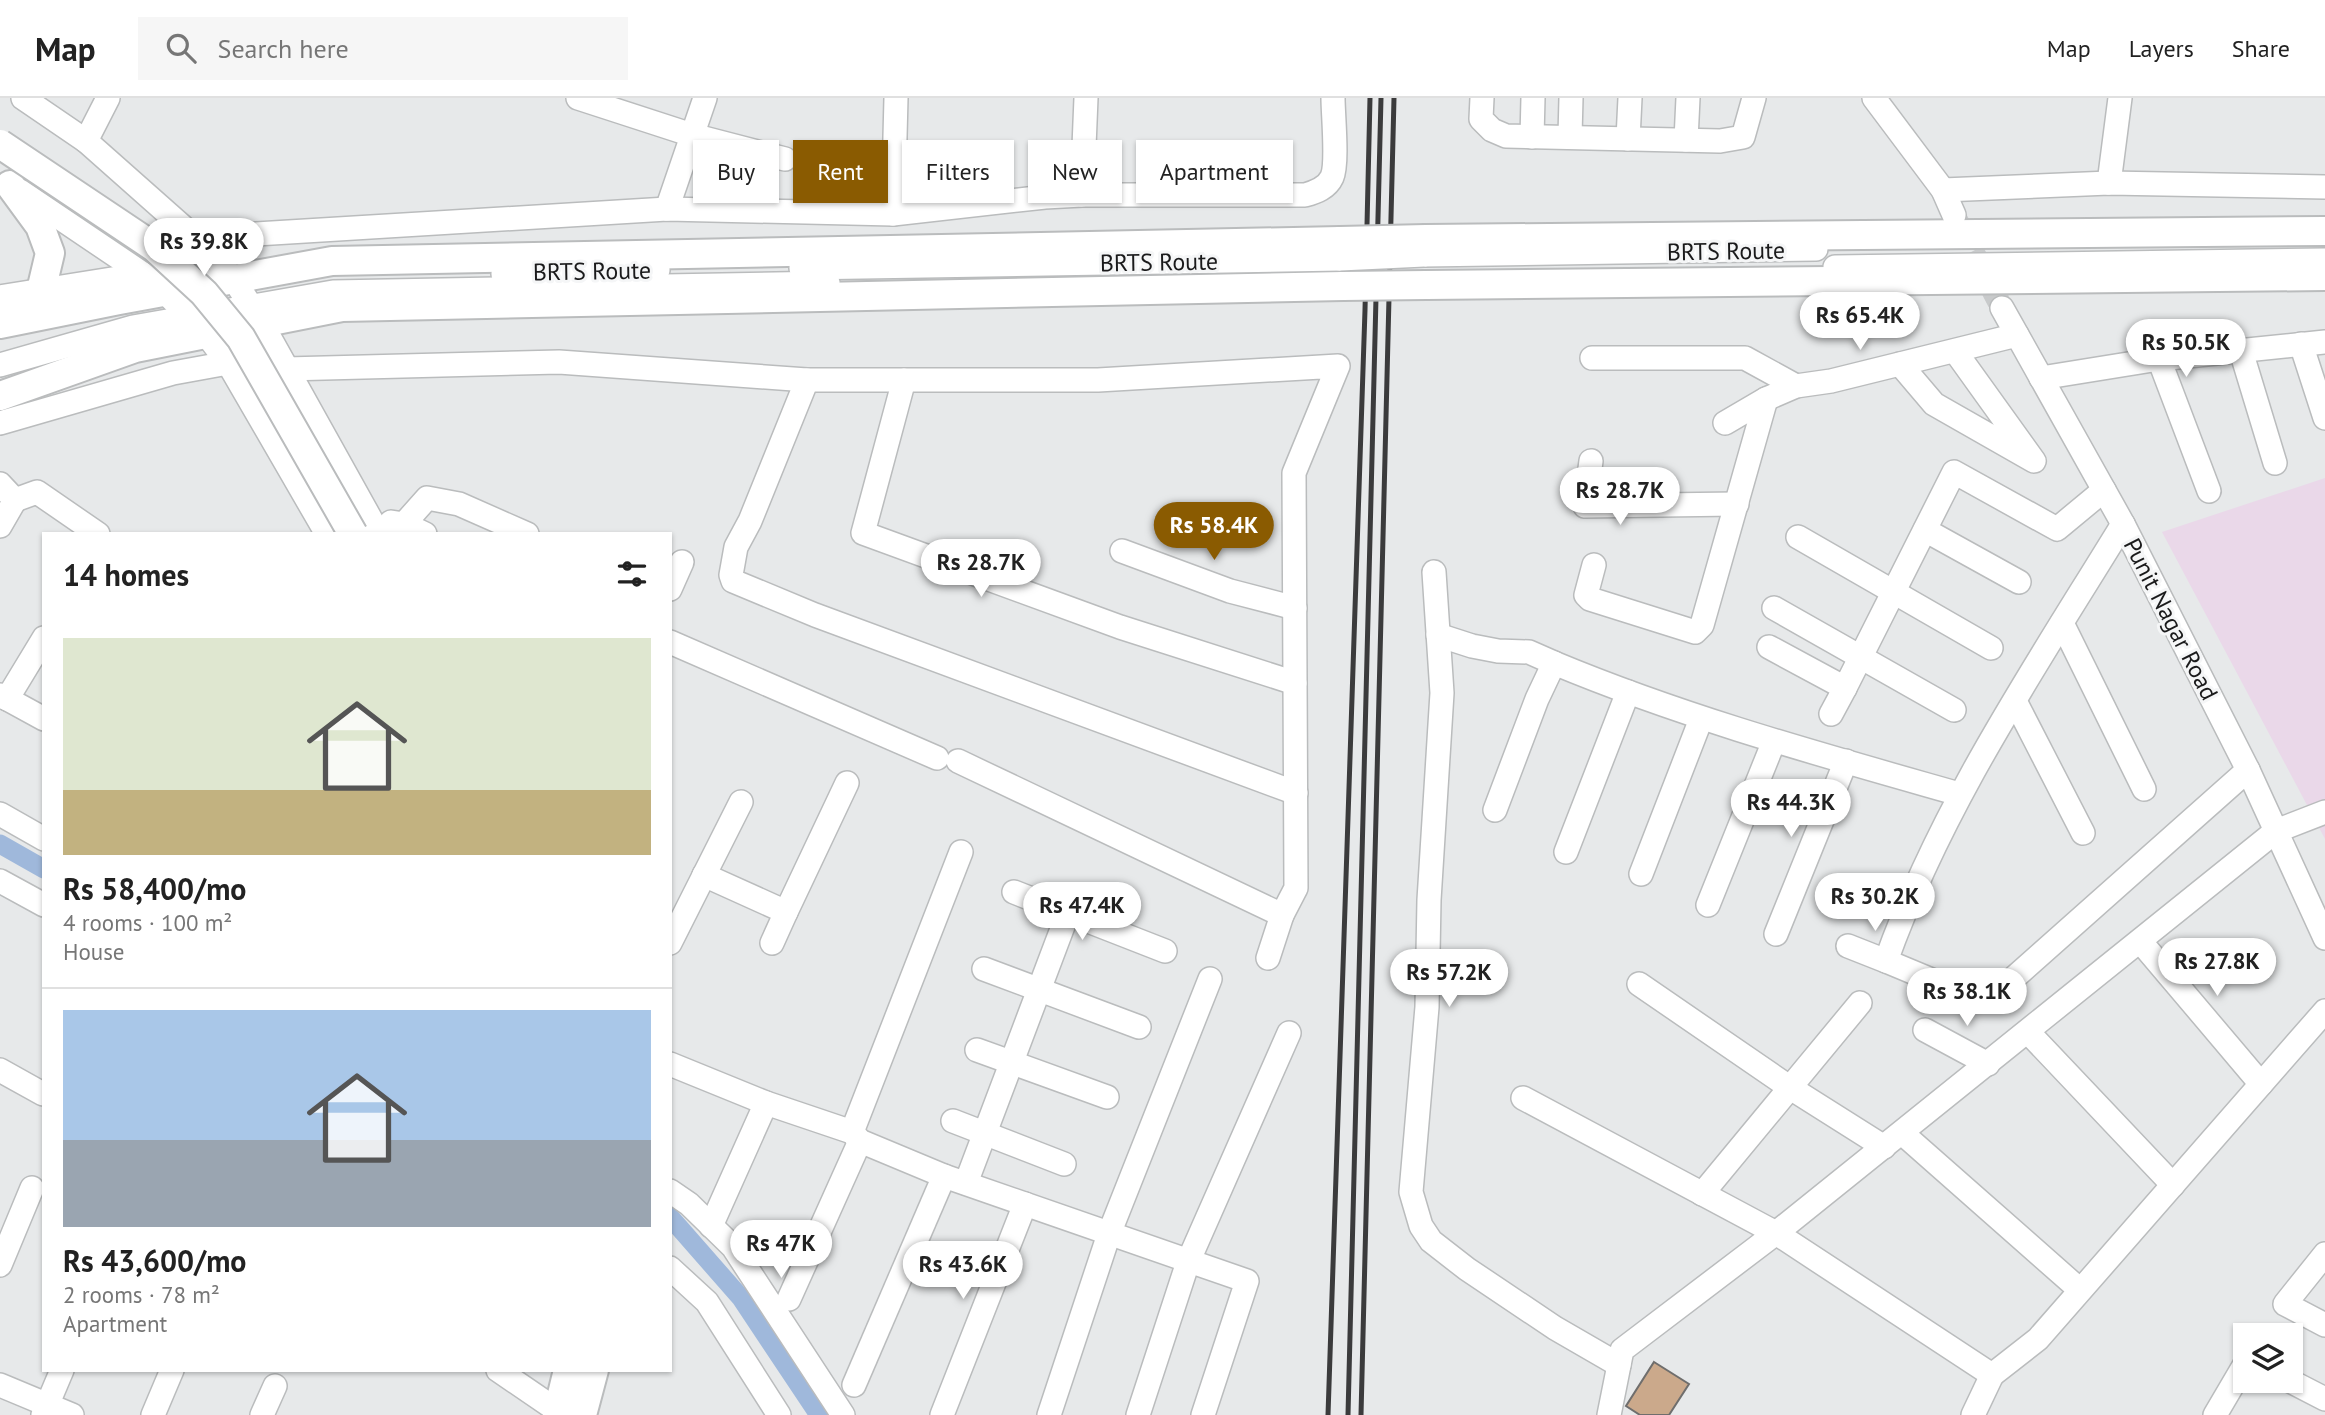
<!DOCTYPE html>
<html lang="en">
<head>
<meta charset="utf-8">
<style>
  :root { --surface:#fff; --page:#f6f6f6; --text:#222; --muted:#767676; --line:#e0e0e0; --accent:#8a5b01 }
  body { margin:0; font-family:"PT Sans",sans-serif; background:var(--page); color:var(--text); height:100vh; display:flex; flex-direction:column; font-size:26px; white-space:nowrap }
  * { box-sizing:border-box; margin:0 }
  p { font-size:23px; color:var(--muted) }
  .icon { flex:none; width:38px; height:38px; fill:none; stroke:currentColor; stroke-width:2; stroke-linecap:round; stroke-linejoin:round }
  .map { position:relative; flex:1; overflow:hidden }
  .details { position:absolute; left:42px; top:434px; width:630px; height:840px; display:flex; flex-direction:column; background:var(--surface); border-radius:0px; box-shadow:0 2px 5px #0004 }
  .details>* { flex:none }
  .guide { position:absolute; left:693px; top:42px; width:665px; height:63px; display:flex; gap:14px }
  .fabs { position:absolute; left:2233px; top:1225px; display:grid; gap:14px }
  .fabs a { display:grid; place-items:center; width:70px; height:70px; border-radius:0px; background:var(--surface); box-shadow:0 2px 5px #0004; font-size:35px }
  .price { position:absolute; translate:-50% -60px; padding:0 16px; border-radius:24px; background:#fff; color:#222; font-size:23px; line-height:46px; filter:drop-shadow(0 2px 4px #0008) }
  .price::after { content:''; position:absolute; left:50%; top:42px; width:21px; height:16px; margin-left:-10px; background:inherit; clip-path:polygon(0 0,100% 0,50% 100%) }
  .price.on { background:var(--accent); color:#fff }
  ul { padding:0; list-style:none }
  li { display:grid; align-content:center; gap:14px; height:371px; padding:0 21px }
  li+li { border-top:2px solid var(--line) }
  li span { display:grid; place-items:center; height:217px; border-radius:0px; color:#555 }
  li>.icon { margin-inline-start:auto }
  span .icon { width:126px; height:126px; fill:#fffc; stroke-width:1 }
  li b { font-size:30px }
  h2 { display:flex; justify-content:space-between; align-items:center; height:84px; padding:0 21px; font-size:30px }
  .pill { padding:0 24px; border-radius:0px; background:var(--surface); box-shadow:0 2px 5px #0004; font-size:24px; line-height:63px }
  .pill.on { background:var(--accent); color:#fff }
  header { display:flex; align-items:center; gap:42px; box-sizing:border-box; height:98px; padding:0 35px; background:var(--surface); border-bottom:2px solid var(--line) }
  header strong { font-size:33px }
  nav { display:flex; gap:38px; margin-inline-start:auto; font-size:24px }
  .search { width:490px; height:63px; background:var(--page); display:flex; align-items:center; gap:18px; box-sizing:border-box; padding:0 24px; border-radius:0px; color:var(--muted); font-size:26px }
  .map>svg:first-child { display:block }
</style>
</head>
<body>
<header>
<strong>Map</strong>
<div class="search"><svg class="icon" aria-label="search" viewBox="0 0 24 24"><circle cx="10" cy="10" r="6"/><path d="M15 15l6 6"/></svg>Search here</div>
<nav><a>Map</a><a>Layers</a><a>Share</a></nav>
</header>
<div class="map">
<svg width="2325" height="1317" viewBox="0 0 2325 1317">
  <rect width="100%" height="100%" fill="#e7e9ea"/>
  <!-- industrial -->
  <polygon fill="#ead8e9" points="2325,380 2325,741 2162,434"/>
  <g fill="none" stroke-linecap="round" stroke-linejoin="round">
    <!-- canal -->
    <g stroke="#9fb8db" stroke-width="19">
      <polyline points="0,746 44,771"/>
      <polyline points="670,1119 741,1200 819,1317"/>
    </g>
  </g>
  <!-- building -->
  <polygon fill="#cba98b" stroke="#6f6e6d" stroke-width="2" points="1654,1264 1689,1286 1669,1317 1640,1317 1626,1308"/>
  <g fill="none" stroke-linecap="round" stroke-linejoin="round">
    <!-- minor-tunnel -->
    <polyline stroke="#c8cacb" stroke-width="23" stroke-dasharray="23 11" stroke-linecap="butt" points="1957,123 2002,210"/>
    <defs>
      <g id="minor">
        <polyline points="23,0 86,43 209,152 233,180 261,224 379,436"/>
        <polyline points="578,0 692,37 785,61"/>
        <polyline points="1482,0 1481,21 1492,32 1506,38 1720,43 1743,39 1754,0"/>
        <polyline points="1874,0 1943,92 1954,117"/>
        <polyline points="1570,38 1571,0"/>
        <polyline points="1532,39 1533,0"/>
        <polyline points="1628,41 1630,0"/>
        <polyline points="1686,42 1688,0"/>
        <polyline points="86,43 108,0"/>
        <polyline points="2109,85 2120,0"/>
        <polyline points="1943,92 2109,85 2325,89"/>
        <polyline points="20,93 143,176 164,193 206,236 228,265 327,436"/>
        <polyline points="1082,97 1086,0"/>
        <polyline points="667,111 705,0"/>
        <polyline points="893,116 896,0"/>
        <path d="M209,152l47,-16 411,-25 226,5 152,-17 37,-2h223c11,-3 22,-7 27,-18 6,-14 1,-62 1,-79"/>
        <polyline points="1424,157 1816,151"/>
        <polyline points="1835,169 2325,162"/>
        <polyline points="801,170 1340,161"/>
        <polyline points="503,176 658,172"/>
        <polyline points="0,199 143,176"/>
        <polyline points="2002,210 2123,426 2248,672 2325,840"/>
        <polyline points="2301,246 2325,320"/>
        <polyline points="2241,253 2275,365"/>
        <polyline points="1592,260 1745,260 1796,288"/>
        <polyline points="2159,261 2209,393"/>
        <polyline points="1900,266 1934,306 2034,363 1955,253"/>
        <polyline points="0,267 133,229 333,194 828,185"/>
        <polyline points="2041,280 2159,261 2325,244"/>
        <polyline points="807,282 750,423 736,449 731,477 733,483 815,517 1296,695"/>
        <polyline points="904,282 863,435 1120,529 1295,585"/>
        <polyline points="0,325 173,275 228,265 286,271 559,264 807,282 1098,282 1338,268 1294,375 1296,790 1282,817"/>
        <polyline points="1725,325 1766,301 1796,288 1831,283 2017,237"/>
        <polyline points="1591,363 1585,408 1737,406"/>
        <polyline points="0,386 15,402 0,428"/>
        <polyline points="15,402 37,394 98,436"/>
        <polyline points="391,424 404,426 425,436"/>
        <polyline points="404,426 427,400 459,406 527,436"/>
        <path d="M2123,426c-87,142 -181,280 -237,437l96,40 7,-1 259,-230"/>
        <polyline points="1925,432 2019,484"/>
        <polyline points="1798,439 1991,550"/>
        <polyline points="1122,453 1230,493 1295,510"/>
        <polyline points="1594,467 1586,497 1590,501 1695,534 1702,527 1766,301"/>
        <polyline points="1434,474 1442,595 1429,802 1427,909 1411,1094 1421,1128 1431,1143 1467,1171 1555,1230 1619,1267"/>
        <polyline points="670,491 682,464"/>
        <polyline points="1774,510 1954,612"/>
        <polyline points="2062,525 2144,691"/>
        <polyline points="1438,537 1472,548 1498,553 1529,554 1554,565"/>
        <polyline points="670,544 937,660"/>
        <polyline points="1769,549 1845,590 1954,374 2057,431 2104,392"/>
        <polyline points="0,597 44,621"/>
        <polyline points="7,601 44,540"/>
        <polyline points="2015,603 2083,735"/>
        <polyline points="1831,616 1845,590"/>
        <polyline points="958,663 1282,817 1268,860"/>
        <path d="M1495,712l42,-111 17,-36c132,55 268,92 405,131"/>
        <polyline points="2325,714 2276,733 1776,1135 1992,1277 2038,1241 2325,913"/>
        <polyline points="0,716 44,741"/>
        <polyline points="1566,754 1628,594"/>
        <polyline points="1641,776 1701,621"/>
        <polyline points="704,777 786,814 847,685"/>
        <polyline points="0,783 44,807"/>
        <polyline points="1014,794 1165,853"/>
        <polyline points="1708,807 1774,643"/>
        <polyline points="1776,836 1846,663"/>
        <polyline points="2140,843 2261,986"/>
        <polyline points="670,845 741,704"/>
        <polyline points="772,845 786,814"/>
        <polyline points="1848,848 1886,863"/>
        <polyline points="984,871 1139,929"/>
        <polyline points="1639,886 1789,989 1884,1049"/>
        <polyline points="1925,932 1988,966"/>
        <polyline points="2028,934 2173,1087"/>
        <polyline points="977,952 1107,999"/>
        <polyline points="670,966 766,1005 852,1034 860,1043 944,1078 1247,1183 1203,1317"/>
        <polyline points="0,972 43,996"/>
        <polyline points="1523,1000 1776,1135 1622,1252 1609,1317"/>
        <polyline points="953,1023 1064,1066"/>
        <polyline points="852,1034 961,754"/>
        <polyline points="1902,1035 2080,1192"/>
        <polyline points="966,1085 1068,815"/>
        <polyline points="670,1093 689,1106 733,1149 843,1317"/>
        <polyline points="1702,1096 1860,905"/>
        <polyline points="711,1128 766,1005"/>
        <polyline points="2325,1156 2285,1206 2325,1227"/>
        <polyline points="0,1167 32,1090"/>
        <polyline points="670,1170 707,1204 779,1317"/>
        <polyline points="789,1201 860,1043"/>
        <polyline points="498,1272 558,1313"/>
        <polyline points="2290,1283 2325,1301"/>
        <polyline points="0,1287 72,1317"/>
        <polyline points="854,1287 944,1078"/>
        <polyline points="43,1317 62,1272"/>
        <polyline points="153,1317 172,1272"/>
        <polyline points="262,1317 275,1288"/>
        <polyline points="942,1317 1025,1106"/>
        <polyline points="1049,1317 1109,1136 1210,881"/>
        <polyline points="1138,1317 1188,1164 1289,935"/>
        <polyline points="1973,1317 1992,1277"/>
        <polyline points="2215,1317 2245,1266"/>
      </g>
      <g id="major">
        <polyline points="1426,141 2325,133"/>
        <polyline points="1426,187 2325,178"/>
        <polyline points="5,221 25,211 41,193 50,155 40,128 10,87"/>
        <polyline points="0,226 119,202 332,163 1340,143"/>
        <polyline points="0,298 135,250 342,209 1343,188"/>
        <polyline points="557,1317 568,1272"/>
        <polyline points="582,1317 594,1272"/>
      </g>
    </defs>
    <!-- minor casing -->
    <use href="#minor" stroke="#babcbd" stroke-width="26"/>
    <!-- major casing -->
    <use href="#major" stroke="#babcbd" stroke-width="32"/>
    <!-- minor -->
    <use href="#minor" stroke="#fff" stroke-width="23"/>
    <!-- major -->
    <use href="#major" stroke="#fff" stroke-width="28"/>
    <!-- rail -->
    <g stroke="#3b3b3c" stroke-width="5">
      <polyline points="1328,1317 1365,212 1370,0"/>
      <polyline points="1348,1317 1381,0"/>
      <polyline points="1361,1317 1394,0"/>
    </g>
    <defs>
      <polyline id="minor-bridge" points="1340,161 1424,157"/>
      <g id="major-bridge">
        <polyline points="0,46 154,149 204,195 241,240 353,436"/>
        <polyline points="1340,143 1426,141"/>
        <polyline points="1343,188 1426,187"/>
      </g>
    </defs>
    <!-- minor-bridge casing -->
    <use href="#minor-bridge" stroke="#babcbd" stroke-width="26" stroke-linecap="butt"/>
    <!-- major-bridge casing -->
    <use href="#major-bridge" stroke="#babcbd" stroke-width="32" stroke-linecap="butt"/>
    <!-- minor-bridge -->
    <use href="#minor-bridge" stroke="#fff" stroke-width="23"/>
    <!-- major-bridge -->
    <use href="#major-bridge" stroke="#fff" stroke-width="28"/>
  </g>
  <g text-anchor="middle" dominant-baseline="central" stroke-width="6" stroke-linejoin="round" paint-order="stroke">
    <!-- street labels -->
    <g font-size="24" fill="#1a1a1b" stroke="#f5f6f7">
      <text transform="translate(1726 153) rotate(-1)">BRTS Route</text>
      <text transform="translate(1159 164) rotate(-1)">BRTS Route</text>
      <text transform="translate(592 173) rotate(-1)">BRTS Route</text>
      <text transform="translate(2171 521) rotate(63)">Punit Nagar Road</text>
    </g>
  </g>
</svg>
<div class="fabs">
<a><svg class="icon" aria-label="layers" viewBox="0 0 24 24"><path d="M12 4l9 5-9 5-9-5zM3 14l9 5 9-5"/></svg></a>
</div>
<b class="price" style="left:204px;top:180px">Rs 39.8K</b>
<b class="price" style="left:1860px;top:254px">Rs 65.4K</b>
<b class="price" style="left:2186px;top:281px">Rs 50.5K</b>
<b class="price" style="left:1620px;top:429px">Rs 28.7K</b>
<b class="price on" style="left:1214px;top:464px">Rs 58.4K</b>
<b class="price" style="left:981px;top:501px">Rs 28.7K</b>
<b class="price" style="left:1791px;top:741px">Rs 44.3K</b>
<b class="price" style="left:1875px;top:835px">Rs 30.2K</b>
<b class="price" style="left:1082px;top:844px">Rs 47.4K</b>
<b class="price" style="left:2217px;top:900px">Rs 27.8K</b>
<b class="price" style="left:1449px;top:911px">Rs 57.2K</b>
<b class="price" style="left:1967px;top:930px">Rs 38.1K</b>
<b class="price" style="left:781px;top:1182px">Rs 47K</b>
<b class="price" style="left:963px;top:1203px">Rs 43.6K</b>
<div class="guide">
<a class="pill">Buy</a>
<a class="pill on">Rent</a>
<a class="pill">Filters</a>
<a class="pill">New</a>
<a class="pill">Apartment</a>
</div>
<section class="details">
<h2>14 homes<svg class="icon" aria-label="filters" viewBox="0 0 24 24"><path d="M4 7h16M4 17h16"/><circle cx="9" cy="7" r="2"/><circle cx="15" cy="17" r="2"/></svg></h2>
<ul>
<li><span style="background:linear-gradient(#dfe7d0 70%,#c2b280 0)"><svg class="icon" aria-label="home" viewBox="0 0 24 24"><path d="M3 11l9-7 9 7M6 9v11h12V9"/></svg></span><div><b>Rs 58,400/mo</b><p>4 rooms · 100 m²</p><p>House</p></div></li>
<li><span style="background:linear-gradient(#a9c7e8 60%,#9aa5b1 0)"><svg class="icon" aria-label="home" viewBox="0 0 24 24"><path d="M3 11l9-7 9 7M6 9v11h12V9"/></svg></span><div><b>Rs 43,600/mo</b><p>2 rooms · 78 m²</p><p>Apartment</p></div></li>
</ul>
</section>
</div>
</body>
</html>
